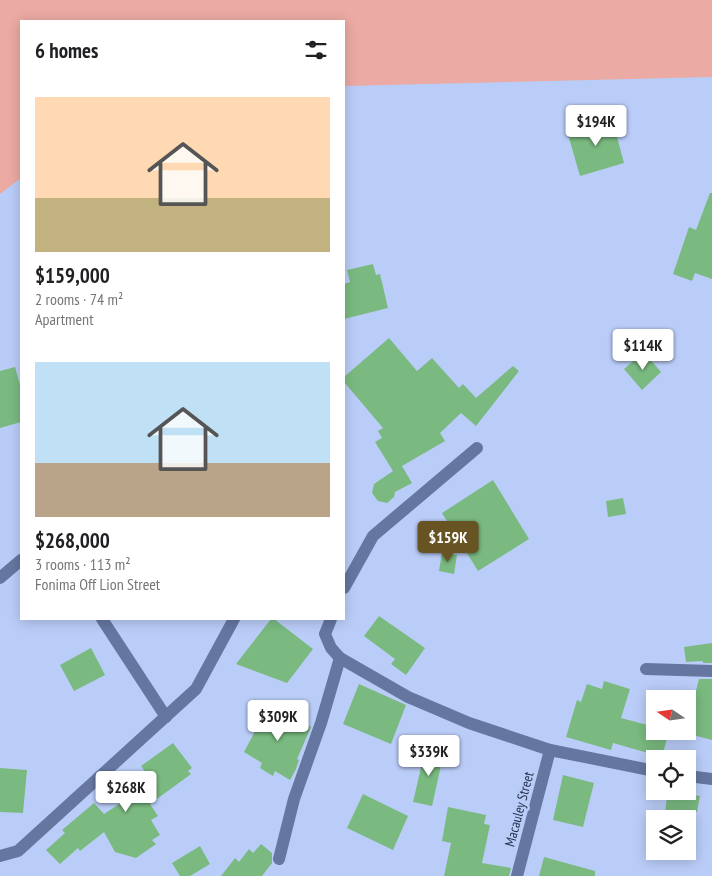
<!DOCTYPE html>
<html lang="en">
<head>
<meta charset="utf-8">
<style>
  :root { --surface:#fff; --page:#f2f2f2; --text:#202124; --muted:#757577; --accent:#685422 }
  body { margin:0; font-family:"PT Sans Narrow",sans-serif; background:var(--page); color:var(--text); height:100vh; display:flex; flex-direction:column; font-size:19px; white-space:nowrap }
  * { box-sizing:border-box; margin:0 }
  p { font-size:16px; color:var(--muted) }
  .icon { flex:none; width:28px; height:28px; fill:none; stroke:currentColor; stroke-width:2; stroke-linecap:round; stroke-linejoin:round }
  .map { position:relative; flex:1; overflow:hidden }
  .details { position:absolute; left:20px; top:20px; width:325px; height:600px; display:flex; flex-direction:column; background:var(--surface); border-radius:0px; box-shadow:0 2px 12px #0003 }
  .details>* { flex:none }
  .needle { width:32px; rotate:283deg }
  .buttons { position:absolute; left:646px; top:690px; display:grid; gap:10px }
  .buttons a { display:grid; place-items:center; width:50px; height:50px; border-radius:0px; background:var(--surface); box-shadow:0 2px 12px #0003; font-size:25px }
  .price { position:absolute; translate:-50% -42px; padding:0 11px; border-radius:5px; background:#fff; color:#222; font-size:16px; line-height:32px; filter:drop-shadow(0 1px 2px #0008) }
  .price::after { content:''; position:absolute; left:50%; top:30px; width:15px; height:11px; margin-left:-8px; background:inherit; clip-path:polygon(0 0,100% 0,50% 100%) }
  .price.selected { background:var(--accent); color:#fff }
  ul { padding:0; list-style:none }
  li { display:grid; align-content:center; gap:10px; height:265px; padding:0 15px }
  li span { display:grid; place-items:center; height:155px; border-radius:0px; color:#555 }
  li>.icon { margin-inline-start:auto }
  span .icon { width:90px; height:90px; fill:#fffc; stroke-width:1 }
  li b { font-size:21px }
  h2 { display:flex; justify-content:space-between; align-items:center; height:60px; padding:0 15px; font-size:21px }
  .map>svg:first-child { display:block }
</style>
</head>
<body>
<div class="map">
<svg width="712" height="876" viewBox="0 0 712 876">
  <rect width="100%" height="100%" fill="#bacdf8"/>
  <!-- green -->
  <polygon fill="#ebaaa3" points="0,0 712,0 712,77 344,86 344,21 21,21 21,178 0,194"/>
  <!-- building -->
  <g fill="#7aba80">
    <polygon points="612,118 624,163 580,176 567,131"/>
    <polygon points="710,193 712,193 712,279 695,273 692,281 673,274 689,227 696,230"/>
    <polygon points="373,264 376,275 380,274 388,308 344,319 344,284 350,282 347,270"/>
    <polygon points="389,338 417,371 432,358 459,388 463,384 476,398 513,366 519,371 476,426 461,413 440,433 445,441 402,466 412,483 395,492 394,497 387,503 378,501 372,493 374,484 393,471 375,442 382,438 378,431 383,428 344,382 344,377"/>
    <polygon points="644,352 661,372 642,390 624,369"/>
    <polygon points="15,367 21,388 21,422 0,428 0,371"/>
    <polygon points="493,480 529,539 478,571 442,513"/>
    <polygon points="623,498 626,514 608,517 606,501"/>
    <polygon points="442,553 457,555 454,574 439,571"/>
    <polygon points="379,616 425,648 406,675 391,664 395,659 364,636"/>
    <polygon points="271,619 274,619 313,649 287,683 236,664"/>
    <polygon points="712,643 712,663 703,663 703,661 686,662 684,647"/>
    <polygon points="91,648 105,675 74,691 60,665"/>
    <polygon points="699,679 712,679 712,740 685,733 688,731 688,722"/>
    <polygon points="604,681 630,689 621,718 655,727 655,731 669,731 662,757 613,743 611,750 566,737 577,700 581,702 587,684 602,689"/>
    <polygon points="359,684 406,705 391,744 343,724"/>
    <polygon points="270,703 311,727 297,759 299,760 296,769 290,780 275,771 273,776 260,768 262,763 244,752"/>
    <polygon points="173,743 192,768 188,771 191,774 150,804 158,816 151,820 160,835 152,840 156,844 136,858 115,852 104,832 80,851 78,848 60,864 46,850 65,833 62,830 94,803 104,814 153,782 141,766"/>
    <polygon points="426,746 444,752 432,806 413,802"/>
    <polygon points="0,768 27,770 23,813 0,812"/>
    <polygon points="563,775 594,783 583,827 553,820"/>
    <polygon points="668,791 700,796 697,812 693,812 692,819 664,819"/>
    <polygon points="363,794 408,816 393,850 347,828"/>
    <polygon points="448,807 486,815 484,824 490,825 482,863 511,868 509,876 444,876 451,843 442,841"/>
    <polygon points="261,844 272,853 272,863 262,876 221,876 235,858 239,862 249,849 253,853"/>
    <polygon points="200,846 210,864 190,876 180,876 172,863"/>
    <polygon points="544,857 595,871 595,876 539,876"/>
  </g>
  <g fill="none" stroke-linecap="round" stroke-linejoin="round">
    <!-- minor -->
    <g stroke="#6577a1" stroke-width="12">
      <polyline points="0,578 21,560"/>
      <polyline points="344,588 373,536 477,448"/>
      <polyline points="102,619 166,717"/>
      <polyline points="331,619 325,634 331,648 340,658 408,697 469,723 550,750 655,771"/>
      <polyline points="646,669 712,671"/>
      <polyline points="688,776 712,779"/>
      <polyline points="0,856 18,851 196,689 234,619"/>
      <polyline points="279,859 294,799 321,723 340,658"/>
      <polyline points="517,876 550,750"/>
    </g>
  </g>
  <g text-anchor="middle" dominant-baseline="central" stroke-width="5" stroke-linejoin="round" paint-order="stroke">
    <!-- street labels -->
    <g font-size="14" fill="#232f4b" stroke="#bacdf8">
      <text transform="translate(519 809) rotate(-75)">Macauley Street</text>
    </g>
  </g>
</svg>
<div class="buttons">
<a><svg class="needle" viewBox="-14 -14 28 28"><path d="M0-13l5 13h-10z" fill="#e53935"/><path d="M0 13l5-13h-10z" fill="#757577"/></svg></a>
<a><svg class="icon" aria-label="locate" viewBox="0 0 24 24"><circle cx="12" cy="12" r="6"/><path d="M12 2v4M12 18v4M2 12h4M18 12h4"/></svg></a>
<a><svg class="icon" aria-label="layers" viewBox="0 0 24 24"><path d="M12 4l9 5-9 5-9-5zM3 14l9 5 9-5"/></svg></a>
</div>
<b class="price" style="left:596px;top:147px">$194K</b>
<b class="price" style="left:643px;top:371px">$114K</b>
<b class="price selected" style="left:448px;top:563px">$159K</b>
<b class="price" style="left:278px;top:742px">$309K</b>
<b class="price" style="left:429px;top:777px">$339K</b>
<b class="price" style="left:126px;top:813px">$268K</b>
<section class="details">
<h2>6 homes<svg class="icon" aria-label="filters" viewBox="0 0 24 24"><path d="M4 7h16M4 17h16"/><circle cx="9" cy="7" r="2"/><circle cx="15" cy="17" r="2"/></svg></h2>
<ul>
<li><span style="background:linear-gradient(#ffd9b3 65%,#c2b280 0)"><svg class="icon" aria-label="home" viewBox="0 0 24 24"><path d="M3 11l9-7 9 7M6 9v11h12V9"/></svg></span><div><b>$159,000</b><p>2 rooms · 74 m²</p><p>Apartment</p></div></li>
<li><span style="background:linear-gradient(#bfe0f5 65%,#b9a48a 0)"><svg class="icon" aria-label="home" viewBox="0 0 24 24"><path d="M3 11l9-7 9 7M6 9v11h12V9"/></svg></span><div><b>$268,000</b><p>3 rooms · 113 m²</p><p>Fonima Off Lion Street</p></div></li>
</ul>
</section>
</div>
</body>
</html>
